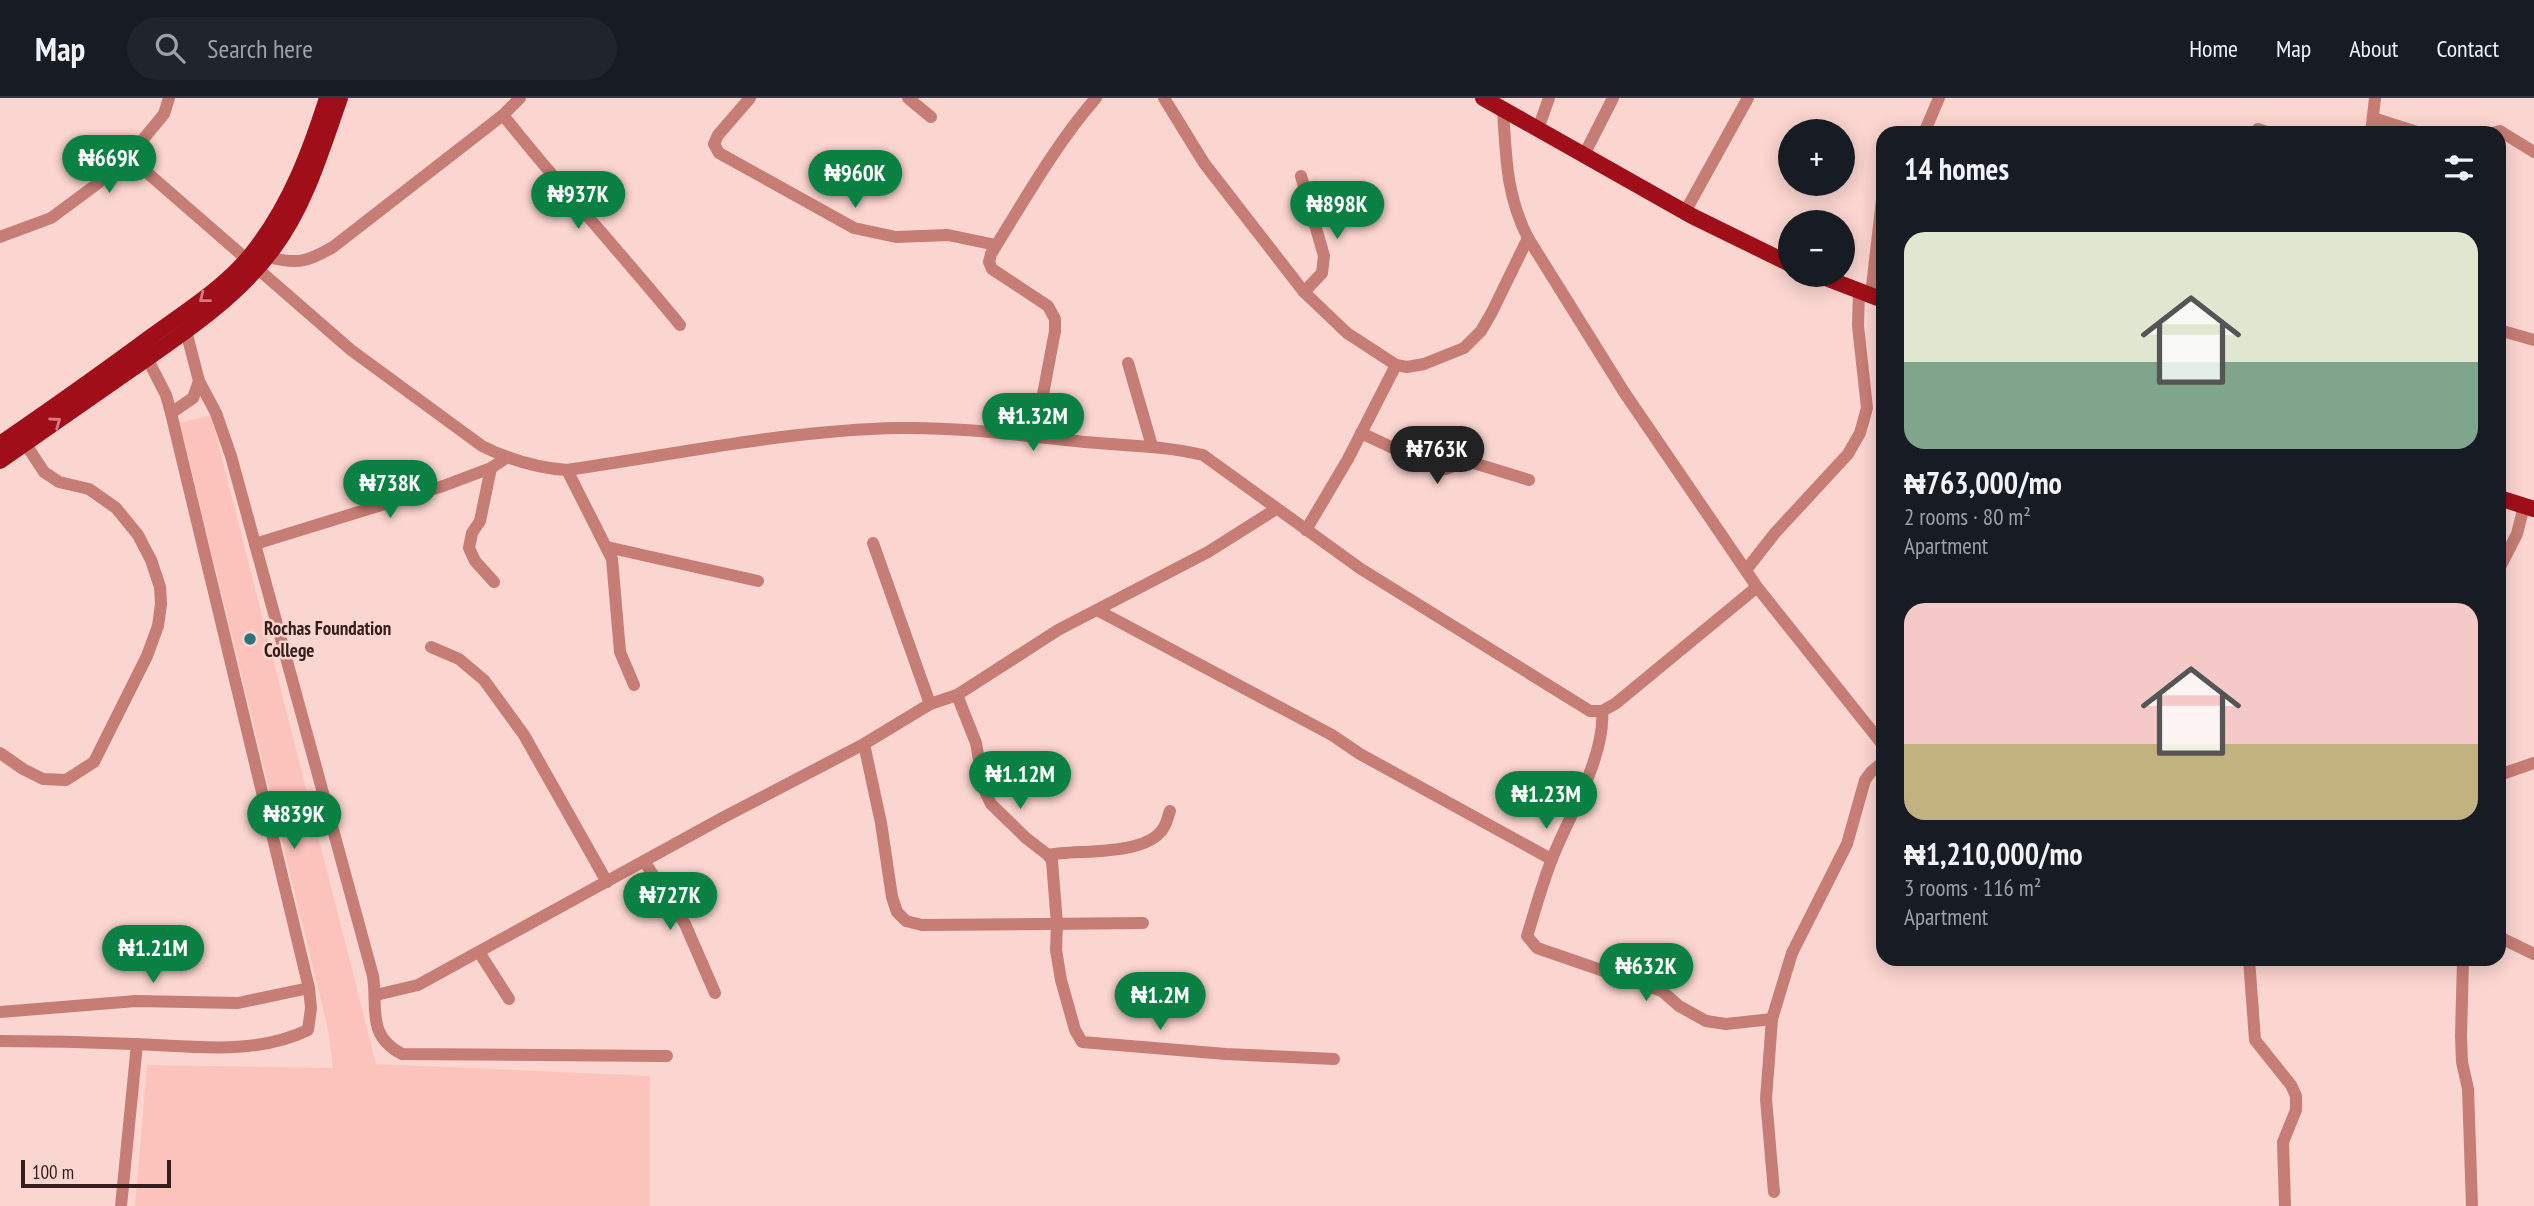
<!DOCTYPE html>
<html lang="en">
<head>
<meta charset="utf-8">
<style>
  :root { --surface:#171b24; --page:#20242c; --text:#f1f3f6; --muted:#9ea1a6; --line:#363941; --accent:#0b8043 }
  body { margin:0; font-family:"PT Sans Narrow",sans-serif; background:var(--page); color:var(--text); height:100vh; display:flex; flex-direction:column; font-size:26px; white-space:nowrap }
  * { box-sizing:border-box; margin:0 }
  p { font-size:23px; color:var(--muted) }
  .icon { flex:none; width:38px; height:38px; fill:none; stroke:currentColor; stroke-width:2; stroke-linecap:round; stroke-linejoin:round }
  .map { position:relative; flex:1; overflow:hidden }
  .details { position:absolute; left:1876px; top:28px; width:630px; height:840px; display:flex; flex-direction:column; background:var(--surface); border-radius:21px; box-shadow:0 4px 18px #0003 }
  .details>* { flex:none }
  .controls { position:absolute; left:1778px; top:21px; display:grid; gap:14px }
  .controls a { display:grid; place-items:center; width:77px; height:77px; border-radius:50%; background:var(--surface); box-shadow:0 4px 18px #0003; font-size:35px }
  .scale { position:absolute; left:21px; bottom:18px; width:150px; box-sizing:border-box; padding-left:7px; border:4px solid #341d1b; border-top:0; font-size:19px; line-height:24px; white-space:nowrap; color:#341d1b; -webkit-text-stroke:5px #fbd5d0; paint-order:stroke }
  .price { position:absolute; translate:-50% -60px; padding:0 16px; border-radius:24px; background:var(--accent); color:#fff; font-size:23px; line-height:46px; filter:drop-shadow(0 2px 4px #0008) }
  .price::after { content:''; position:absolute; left:50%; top:42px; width:21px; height:16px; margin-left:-10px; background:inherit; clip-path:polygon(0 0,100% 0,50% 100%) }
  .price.selected { background:#222; color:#fff }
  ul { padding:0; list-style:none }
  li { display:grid; align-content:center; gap:14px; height:371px; padding:0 28px }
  li span { display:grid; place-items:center; height:217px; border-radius:21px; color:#555 }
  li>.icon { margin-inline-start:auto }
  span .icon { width:126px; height:126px; fill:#fffc; stroke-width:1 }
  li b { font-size:30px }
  h2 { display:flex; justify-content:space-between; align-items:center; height:84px; padding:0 28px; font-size:30px }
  header { display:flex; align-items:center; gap:42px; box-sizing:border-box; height:98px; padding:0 35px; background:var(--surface); border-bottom:2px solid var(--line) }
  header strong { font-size:33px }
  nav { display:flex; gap:38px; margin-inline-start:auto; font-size:24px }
  .search { width:490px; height:63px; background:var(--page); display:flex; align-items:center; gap:18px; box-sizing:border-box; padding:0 24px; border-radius:38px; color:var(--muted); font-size:26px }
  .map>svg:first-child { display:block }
</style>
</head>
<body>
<header>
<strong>Map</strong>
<div class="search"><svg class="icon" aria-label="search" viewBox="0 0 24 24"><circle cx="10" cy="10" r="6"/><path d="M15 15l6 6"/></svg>Search here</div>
<nav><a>Home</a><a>Map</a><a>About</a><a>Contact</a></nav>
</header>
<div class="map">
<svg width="2534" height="1108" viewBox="0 0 2534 1108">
  <rect width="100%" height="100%" fill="#fbd5d0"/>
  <!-- built -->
  <polygon fill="#fcc3bd" points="211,317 376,966 650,978 650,1108 135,1108 147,967 333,970 328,931 180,325"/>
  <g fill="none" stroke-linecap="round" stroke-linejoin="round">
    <!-- minor -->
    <g stroke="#c67d75" stroke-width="12">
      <polyline points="750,0 718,37 714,46 719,55 854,130 896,139 948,137 996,147"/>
      <polyline points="908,0 931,19"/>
      <polyline points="1164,0 1204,65 1304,194 1347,235 1396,267 1407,269 1424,266 1464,250 1481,233 1492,214 1528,140"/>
      <path d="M1503,11c3,48 3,86 25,129l96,154 133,195 126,158"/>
      <path d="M503,17c57,72 119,139 177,210"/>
      <polyline points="2373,20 2420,35"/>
      <polyline points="1538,31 1549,0"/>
      <polyline points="2258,31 2269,35"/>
      <polyline points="1924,35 1939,0"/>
      <polyline points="2371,35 2375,0"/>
      <polyline points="2492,35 2500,33 2534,54"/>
      <polyline points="1584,57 1613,0"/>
      <path d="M128,58l223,194 131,96c28,14 54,22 85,24 111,-16 221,-40 333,-42 59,-1 118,7 176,13 43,5 85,4 127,14l158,114 229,142h12l13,-7 142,-117"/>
      <polyline points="1301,78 1324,158 1322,175 1304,194"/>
      <polyline points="1685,114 1748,0"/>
      <polyline points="0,139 51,120 97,86 135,51 164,16 169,0"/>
      <path d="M267,159c30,7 39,6 66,-10l170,-132 17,-17"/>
      <polyline points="1871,197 1883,93"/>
      <polyline points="2499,232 2534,242"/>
      <path d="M186,233l13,50 17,32 15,43 142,520c5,32 -7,59 29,78l265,2"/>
      <polyline points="1128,265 1152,348"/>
      <polyline points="171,315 193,300 199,283"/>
      <polyline points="1361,335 1438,371 1445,371 1467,363 1529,382"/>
      <path d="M1035,339l20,-106v-12l-7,-13 -56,-37 -3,-7 2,-8c31,-50 66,-112 105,-156"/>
      <polyline points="491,370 480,423 472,435 469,450 475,463 494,484"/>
      <polyline points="567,372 612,461 620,554 634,587"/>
      <polyline points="1306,432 1348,361 1396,267"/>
      <polyline points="873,445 930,606"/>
      <polyline points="255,446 443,388 491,370 506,360"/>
      <polyline points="607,449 758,483"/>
      <polyline points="2499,471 2517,436 2524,408"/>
      <polyline points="1746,472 1775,435 1848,356 1860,335 1867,310 1858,228 1859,192"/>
      <polyline points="1097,512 1332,637 1360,656 1551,761"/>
      <polyline points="431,549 459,561 484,582 524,637 607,784"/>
      <polyline points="957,597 976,645 984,691 991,706 1026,740 1048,757 1052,763 1057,826 1056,852 1061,882 1075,932 1082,944 1226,956 1334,961"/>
      <path d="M1602,613c4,44 -34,107 -50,148 -10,25 -17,52 -25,77l10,12 125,43 17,15 27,15 20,3 46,-5"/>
      <polyline points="864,646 881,725 892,799 897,814 906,823 922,827 1143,825"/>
      <polyline points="0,655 23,671 43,681 66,682 94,664 147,558 158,528 161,506 160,489 151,462 138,437 116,410 89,391 59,384 44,374 25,345"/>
      <polyline points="2499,677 2534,665"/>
      <path d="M1048,757c30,-6 100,2 116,-28 3,-5 4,-11 6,-16"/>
      <polyline points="644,763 685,826 715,895"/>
      <polyline points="2499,839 2534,856"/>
      <polyline points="479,854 509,901"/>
      <polyline points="2249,861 2255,942 2291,987 2296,998 2296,1012 2283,1044 2285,1108"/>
      <polyline points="2463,861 2461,938 2462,964 2468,991 2472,1108"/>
      <polyline points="376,897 418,887 724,719 864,646 930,606 957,597 1058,532 1208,454 1276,411"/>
      <polyline points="0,914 136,903 238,905 309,890"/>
      <path d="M0,943c45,0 89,1 134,3 58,2 120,12 174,-14l3,-22 -2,-20 -138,-575 -5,-18 -19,-37"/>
      <polyline points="1774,1094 1766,1001 1772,921 1792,855 1847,746 1865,682 1871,674 1883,664"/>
      <polyline points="121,1108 137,946"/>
    </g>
    <!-- major -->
    <g stroke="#a00f19" stroke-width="16">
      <polyline points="1483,0 1692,118 1790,166"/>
      <polyline points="1818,177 1883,202"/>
      <path d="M0,346c51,-35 102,-71 152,-108 37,-27 78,-52 105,-89 34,-45 53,-96 70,-149"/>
      <path d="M0,363c44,-31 88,-61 132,-92 50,-35 104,-70 141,-120 33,-44 49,-100 67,-151"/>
      <polyline points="2499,400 2534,411"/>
    </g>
  </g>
  <!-- one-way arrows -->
  <defs><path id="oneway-chevron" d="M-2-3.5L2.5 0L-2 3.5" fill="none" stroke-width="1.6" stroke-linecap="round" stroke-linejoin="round" transform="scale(1.75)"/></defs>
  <g stroke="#d27c7e">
    <use href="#oneway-chevron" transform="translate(204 200) rotate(142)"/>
    <use href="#oneway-chevron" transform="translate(56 324) rotate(-35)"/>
  </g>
  <!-- markers -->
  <circle fill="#2a737b" stroke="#fbd5d0" stroke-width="2.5" cx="250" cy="541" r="7"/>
  <g text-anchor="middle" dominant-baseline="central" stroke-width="5" stroke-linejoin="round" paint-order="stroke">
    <!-- poi labels -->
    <g font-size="19" font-weight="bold" fill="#341d1b" stroke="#fbd5d0" text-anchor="start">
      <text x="264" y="530">Rochas Foundation<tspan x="264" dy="22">College</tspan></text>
    </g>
  </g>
</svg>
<div class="controls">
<a>+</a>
<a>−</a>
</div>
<div class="scale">100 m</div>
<b class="price" style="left:109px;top:97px">₦669K</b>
<b class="price" style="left:855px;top:112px">₦960K</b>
<b class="price" style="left:578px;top:133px">₦937K</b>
<b class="price" style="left:1337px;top:143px">₦898K</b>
<b class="price" style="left:1033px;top:355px">₦1.32M</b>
<b class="price selected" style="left:1437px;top:388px">₦763K</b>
<b class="price" style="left:390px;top:422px">₦738K</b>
<b class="price" style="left:1020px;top:713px">₦1.12M</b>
<b class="price" style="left:1546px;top:733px">₦1.23M</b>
<b class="price" style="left:294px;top:753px">₦839K</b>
<b class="price" style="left:670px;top:834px">₦727K</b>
<b class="price" style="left:153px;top:887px">₦1.21M</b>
<b class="price" style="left:1646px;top:905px">₦632K</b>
<b class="price" style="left:1160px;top:934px">₦1.2M</b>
<section class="details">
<h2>14 homes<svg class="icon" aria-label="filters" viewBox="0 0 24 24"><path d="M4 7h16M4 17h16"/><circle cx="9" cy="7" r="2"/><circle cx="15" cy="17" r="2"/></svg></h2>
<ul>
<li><span style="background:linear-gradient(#dfe7d0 60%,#7fa58c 0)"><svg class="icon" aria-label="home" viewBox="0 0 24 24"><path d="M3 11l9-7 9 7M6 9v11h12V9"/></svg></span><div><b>₦763,000/mo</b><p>2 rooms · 80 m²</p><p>Apartment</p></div></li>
<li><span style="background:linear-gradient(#f6c9c9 65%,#c2b280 0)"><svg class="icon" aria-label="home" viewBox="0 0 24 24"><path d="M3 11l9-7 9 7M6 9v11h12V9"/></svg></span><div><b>₦1,210,000/mo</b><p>3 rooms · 116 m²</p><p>Apartment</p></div></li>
</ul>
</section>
</div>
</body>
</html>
